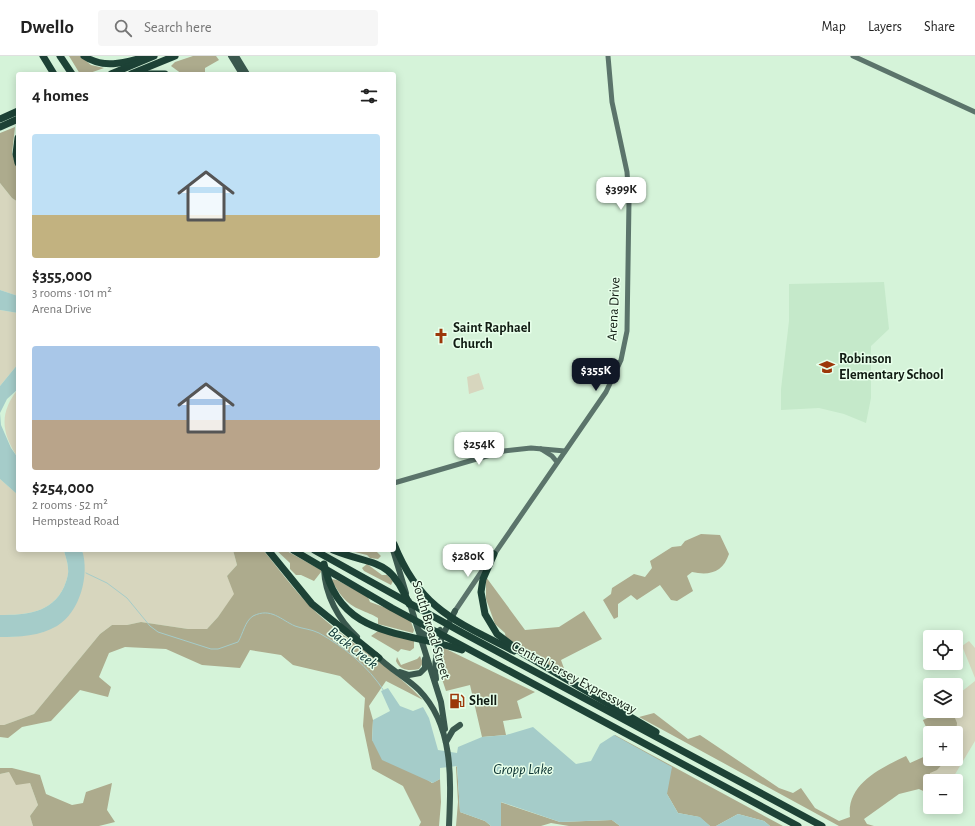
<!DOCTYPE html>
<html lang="en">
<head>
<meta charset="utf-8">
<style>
  :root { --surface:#fff; --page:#f6f6f6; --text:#222; --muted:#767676; --line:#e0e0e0; --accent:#111827 }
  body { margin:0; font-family:"Alegreya Sans",sans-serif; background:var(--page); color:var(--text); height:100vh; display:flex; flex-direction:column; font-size:15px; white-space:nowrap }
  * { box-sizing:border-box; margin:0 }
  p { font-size:13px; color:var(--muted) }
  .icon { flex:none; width:22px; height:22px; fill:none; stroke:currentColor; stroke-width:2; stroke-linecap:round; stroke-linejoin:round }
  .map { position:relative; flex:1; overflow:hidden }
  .side { position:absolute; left:16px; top:16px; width:380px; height:480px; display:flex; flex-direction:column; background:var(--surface); border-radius:4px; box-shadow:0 2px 10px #0003 }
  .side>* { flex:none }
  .buttons { position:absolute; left:923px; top:574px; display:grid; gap:8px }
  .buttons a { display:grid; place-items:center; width:40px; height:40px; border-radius:4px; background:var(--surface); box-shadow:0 2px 10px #0003; font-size:20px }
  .price { position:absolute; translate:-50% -34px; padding:0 9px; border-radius:8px; background:#fff; color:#222; font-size:13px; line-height:26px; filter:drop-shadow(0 1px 2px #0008) }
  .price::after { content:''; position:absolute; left:50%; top:24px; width:12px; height:9px; margin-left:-6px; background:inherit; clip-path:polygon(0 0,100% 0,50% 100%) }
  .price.current { background:var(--accent); color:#fff }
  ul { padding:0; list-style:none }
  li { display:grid; align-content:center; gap:8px; height:212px; padding:0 16px }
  li span { display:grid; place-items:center; height:124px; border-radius:4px; color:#555 }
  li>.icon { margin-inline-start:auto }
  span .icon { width:72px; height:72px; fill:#fffc; stroke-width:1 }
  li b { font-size:17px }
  h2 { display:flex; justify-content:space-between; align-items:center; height:48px; padding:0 16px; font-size:17px }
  header { display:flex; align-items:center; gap:24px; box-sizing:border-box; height:56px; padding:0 20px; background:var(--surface); border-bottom:1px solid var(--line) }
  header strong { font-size:19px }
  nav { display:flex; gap:22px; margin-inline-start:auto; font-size:14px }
  .search { width:280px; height:36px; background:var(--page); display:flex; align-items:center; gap:10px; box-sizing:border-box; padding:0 14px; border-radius:4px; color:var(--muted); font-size:15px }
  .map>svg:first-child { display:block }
</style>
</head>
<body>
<header>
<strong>Dwello</strong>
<div class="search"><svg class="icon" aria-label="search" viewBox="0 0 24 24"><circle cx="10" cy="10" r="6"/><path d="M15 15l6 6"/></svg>Search here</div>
<nav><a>Map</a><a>Layers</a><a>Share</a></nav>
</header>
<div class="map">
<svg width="975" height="770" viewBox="0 0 975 770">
  <rect width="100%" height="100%" fill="#d5f3d9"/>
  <!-- built -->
  <polygon fill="#c5e9ca" points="884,226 889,273 871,290 871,342 866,367 844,358 819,352 781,354 781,333 789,265 789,228"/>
  <!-- green -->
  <g fill="#d7d6be">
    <polygon points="0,127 12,142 18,146 18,240 0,234"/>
    <polygon points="0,254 18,257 18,308 0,330"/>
    <polygon points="479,317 484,333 469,338 467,321"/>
    <path d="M18,333v69c-18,-27 -18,-46 0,-69z"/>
    <path d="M0,423l18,16v55h46c1,6 4,12 4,19 1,5 -2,13 -4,18 -12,26 -38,28 -64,28z"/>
    <polygon points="82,494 233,494 237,509 227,520 235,538 218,561 207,573 188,573 141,566 127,569 112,569 100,578 34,658 4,669 0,669 0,581 12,581 43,576 83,499"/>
    <polygon points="969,585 975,592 975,622 962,590"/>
    <polygon points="975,625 975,685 951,725 930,725 930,738 919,733 930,698 930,703 956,703 956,677 930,677 930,680 923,664 945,655 956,655 956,640"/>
    <polygon points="9,716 30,727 38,749 30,760 33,770 0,770 0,718"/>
  </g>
  <!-- forest -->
  <g fill="#adab8d">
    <polygon points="69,0 80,0 91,9 104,12 87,18 80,18"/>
    <polygon points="193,0 216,0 219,4 205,12 205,18 182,18 171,10 175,6"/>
    <polygon points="15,71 12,97 18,116 18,146 12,142 0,127 0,77"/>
    <path d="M701,478l19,1 9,19c-6,18 -19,22 -37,18l-5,4 6,15 -16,10 -6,-1 -11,-15 -23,15 -6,-5 -13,9v13l-4,2 -11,-19 8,-6 1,-6 22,-14 11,3 7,-9 -2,-7 22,-14 9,-1 4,-5z"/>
    <path d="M233,494h30c21,25 38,50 63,71 32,27 68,48 97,79l-37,-19 -17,25 4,14 -1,20 60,43 8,-4 1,23 -2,24h-20l2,-4 -18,-36 -31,-17 -9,-43 2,-28 -25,-22 -47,-11 -12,-10 -31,-5 -10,18 -38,-3 -36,-16 -41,-2 -16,6 -10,24 12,10 -3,10 -28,-7 -29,31 -29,6 -14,11 -8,-1v-12h4l30,-11 66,-80 12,-9h15l14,-3 47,7h19l11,-12 16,-23 -7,-18 10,-11z"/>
    <polygon points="276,494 285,494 321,514 321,516 314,525 301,519 296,519 290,513 290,507"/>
    <polygon points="346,494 375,494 381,500 378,503 370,502 367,499"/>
    <polygon points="367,508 382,519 387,519 393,525 391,529 364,515 362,512"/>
    <polygon points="486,521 525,574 559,571 584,555 602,583 561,604 566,618 563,620 507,590 505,577 495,568 486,543"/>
    <path d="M331,523l6,1 31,17 2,5 19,7 21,10 4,11 -1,3 -35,-9v-6c-6,-4 -11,-5 -17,-8 -16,-6 -22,-17 -30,-31z"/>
    <polygon points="378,575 414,585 414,592 410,595 401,593 398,596 371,580"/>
    <polygon points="440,590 535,636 517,645 522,662 503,665 506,679 482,681 470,629 446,635 441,620"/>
    <path d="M420,600l3,7 -4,6c-9,2 -19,2 -23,-8l1,-4 4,8 16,-6z"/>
    <polygon points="945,655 952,655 957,667 956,677 930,677 930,680 923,664"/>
    <path d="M654,657l34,26 12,-4 79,53 14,5 8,-5 14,20 24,13 11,-4c-4,-33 31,-49 56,-61l4,7 20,-9v5h17l-10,11 -7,3 -1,6 4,2h-3v13l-11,-5 -20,5 -35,25 3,5 7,2h-35l-200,-109z"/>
    <polygon points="614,679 615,679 783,770 770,770 764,765 738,758 716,770 710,770 699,761 678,757 667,738"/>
    <polygon points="457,710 460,756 485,765 491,770 456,770 458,746 456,711"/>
    <polygon points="0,712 12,712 40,719 46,738 72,749 83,747 86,736 112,727 107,754 115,766 99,770 33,770 30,760 38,749 30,727 16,729 9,716 0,718"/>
    <polygon points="500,746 560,766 612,764 620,770 569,770 551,767 541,770 501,770"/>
  </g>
  <!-- water -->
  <g fill="#a5ccc9">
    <polygon points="0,234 18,240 18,257 0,254"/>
    <polygon points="18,308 18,333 7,343 0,357 0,330"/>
    <polygon points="0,357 1,369 11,392 18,402 18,439 0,423"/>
    <path d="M64,494h18c8,25 -2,62 -25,76 -17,10 -38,11 -57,11v-22c26,0 52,-2 64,-28 2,-5 5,-13 4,-18 0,-7 -3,-13 -4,-19z"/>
    <polygon points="388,632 400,650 413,655 423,651 429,662 438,694 457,697 458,691 482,681 506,679 533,671 576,708 591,705 600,688 614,679 672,711 667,738 678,757 700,761 710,770 620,770 612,764 560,766 501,746 501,770 491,770 485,765 460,756 457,710 440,712 440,723 433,727 382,704 372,684 373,664 390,655 381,635"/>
    <polygon points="738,758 764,765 770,770 716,770"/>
  </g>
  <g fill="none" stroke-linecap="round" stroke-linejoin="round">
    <!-- stream -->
    <path stroke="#a5ccc9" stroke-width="1" d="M86,517l21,10 20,15 23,28 8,6 53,17h7l20,-7c5,-8 7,-21 15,-26 18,-9 28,4 42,10 8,3 16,3 24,7 25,14 49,33 65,58"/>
    <!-- secondary -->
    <g stroke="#5b746b" stroke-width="5">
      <polyline points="853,0 975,56"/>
      <polyline points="541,393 552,400 557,406"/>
      <polyline points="394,427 504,395 531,392 565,395"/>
      <polyline points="493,500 606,336 621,304 627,275 629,145 627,116 612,46 608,0"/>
      <polyline points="455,555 486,509"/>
    </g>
    <!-- primary -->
    <g stroke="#3a584e" stroke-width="6">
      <polyline points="231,0 242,18"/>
      <polyline points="236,0 247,18"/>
      <polyline points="393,494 406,537"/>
      <path d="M324,513c1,26 14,50 33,68"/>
      <polyline points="409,545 441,646 445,673"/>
      <path d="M418,573c6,9 15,7 22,1"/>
      <path d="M376,599c13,14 30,22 43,35 35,36 32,89 30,136"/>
      <polyline points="400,616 409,619 420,617 425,612 425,603"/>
      <path d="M436,623c-4,-26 7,-45 19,-68"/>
      <polyline points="446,686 453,674 460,669"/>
    </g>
    <!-- highway -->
    <g stroke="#1d4236" stroke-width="7">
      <polyline points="43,0 54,18"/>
      <polyline points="60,0 72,18"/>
      <path d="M84,0c20,14 43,6 65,0"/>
      <polyline points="111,18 154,0"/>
      <polyline points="131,18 175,0"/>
      <polyline points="137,18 165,18"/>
      <polyline points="0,63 18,55"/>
      <polyline points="0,71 18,63"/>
      <polyline points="18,82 16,98 18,107"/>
      <path d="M394,488c26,65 61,77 120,107"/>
      <polyline points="268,494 312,548 379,602"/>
      <polyline points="293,494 392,552 798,770"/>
      <polyline points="314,494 463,577 822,770"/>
      <path d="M333,494c42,17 56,6 76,54"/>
      <polyline points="494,498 483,523 481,536 485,558 497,578 522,597 656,676"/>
      <path d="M324,508c15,74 81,67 138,86"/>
    </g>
  </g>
  <!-- icons -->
  <defs>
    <symbol id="church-bare" viewBox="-9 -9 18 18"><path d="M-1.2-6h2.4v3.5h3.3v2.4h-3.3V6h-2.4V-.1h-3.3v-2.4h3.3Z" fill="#9c3709" stroke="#e7ffea" stroke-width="2.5" paint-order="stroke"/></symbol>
    <symbol id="school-bare" viewBox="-9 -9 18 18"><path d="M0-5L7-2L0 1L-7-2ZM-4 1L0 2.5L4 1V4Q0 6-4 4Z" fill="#9c3709" stroke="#e7ffea" stroke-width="2.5" paint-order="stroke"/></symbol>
    <symbol id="fuel-bare" viewBox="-9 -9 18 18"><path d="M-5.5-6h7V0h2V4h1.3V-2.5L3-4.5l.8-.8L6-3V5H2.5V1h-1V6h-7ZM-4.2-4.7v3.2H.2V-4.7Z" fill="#9c3709" stroke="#e7ffea" stroke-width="2.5" paint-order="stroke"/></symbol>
  </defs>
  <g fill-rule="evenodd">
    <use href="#church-bare" x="430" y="269" width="22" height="22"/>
    <use href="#school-bare" x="816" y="300" width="22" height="22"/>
    <use href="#fuel-bare" x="446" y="634" width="22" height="22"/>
  </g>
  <g text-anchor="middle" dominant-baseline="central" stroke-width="3" stroke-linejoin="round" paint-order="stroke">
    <!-- street labels -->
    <g font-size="14" fill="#111c13" stroke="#e7ffea">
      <text transform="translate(614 253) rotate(-87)">Arena Drive</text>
      <text transform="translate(431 574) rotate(73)">South Broad Street</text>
      <text transform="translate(574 622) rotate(28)">Central Jersey Expressway</text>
    </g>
    <!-- poi labels -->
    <g font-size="14" font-weight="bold" fill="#111c13" stroke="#e7ffea" text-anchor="start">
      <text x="453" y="272">Saint Raphael<tspan x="453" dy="16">Church</tspan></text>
      <text x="839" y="303">Robinson<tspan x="839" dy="16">Elementary School</tspan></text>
      <text x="469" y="645">Shell</text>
    </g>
    <!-- water labels -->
    <g font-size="15" font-style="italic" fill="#0b3231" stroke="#e7ffea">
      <text transform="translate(353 592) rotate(38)">Back Creek</text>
      <text x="523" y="713">Gropp Lake</text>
    </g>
  </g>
</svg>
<div class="buttons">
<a><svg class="icon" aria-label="locate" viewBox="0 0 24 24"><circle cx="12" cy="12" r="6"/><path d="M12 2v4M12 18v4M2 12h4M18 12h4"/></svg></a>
<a><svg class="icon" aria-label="layers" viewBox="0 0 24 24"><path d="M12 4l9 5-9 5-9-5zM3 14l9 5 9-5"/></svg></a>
<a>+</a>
<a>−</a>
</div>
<b class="price" style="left:621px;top:155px">$399K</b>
<b class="price current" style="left:596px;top:336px">$355K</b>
<b class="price" style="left:479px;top:410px">$254K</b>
<b class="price" style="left:468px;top:522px">$280K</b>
<section class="side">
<h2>4 homes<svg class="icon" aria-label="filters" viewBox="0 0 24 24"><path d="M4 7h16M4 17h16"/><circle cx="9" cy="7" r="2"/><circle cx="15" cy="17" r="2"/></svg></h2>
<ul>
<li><span style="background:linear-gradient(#bfe0f5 65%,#c2b280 0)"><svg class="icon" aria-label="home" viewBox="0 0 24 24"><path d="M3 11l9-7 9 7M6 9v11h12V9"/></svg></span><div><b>$355,000</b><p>3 rooms · 101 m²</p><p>Arena Drive</p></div></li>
<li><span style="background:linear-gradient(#a9c7e8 60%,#b9a48a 0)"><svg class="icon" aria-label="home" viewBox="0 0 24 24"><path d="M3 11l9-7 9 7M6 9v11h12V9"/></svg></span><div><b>$254,000</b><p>2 rooms · 52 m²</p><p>Hempstead Road</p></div></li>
</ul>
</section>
</div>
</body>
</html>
